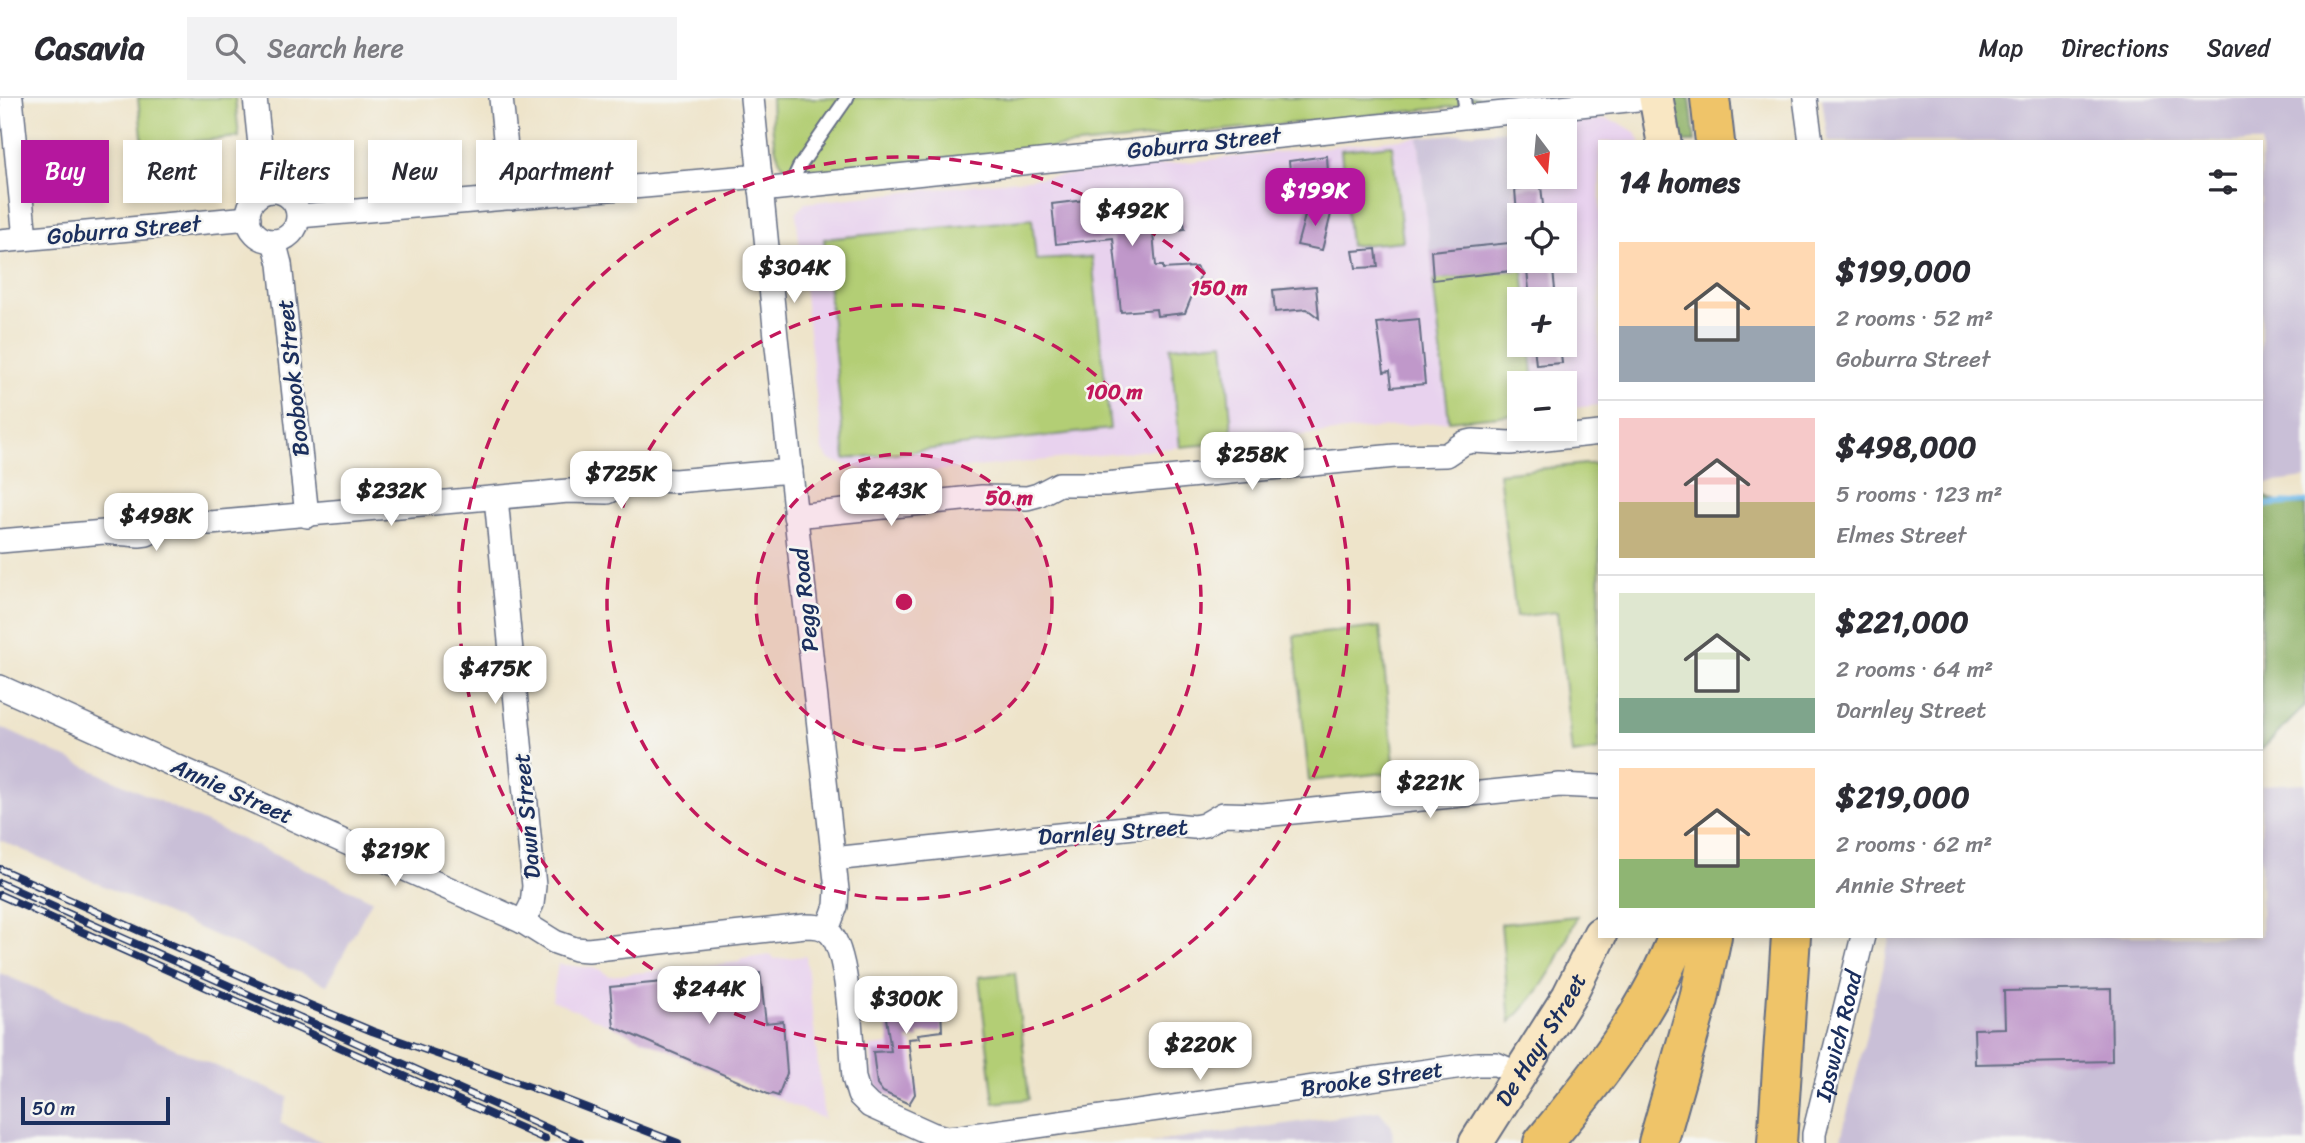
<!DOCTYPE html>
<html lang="en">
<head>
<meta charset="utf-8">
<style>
  :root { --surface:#fff; --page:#f2f2f3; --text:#2b2b33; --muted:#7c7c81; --line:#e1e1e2; --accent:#b5179e }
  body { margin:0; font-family:Sriracha,sans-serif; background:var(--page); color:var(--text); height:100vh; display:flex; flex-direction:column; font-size:26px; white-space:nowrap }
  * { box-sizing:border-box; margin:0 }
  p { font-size:23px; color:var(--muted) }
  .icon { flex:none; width:38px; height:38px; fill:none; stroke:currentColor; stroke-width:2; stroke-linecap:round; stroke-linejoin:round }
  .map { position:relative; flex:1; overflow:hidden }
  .details { position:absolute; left:1598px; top:42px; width:665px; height:798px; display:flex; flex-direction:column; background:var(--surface); border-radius:0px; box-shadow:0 4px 10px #0003 }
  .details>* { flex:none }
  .guide { position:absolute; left:21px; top:42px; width:665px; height:63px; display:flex; gap:14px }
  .needle { width:46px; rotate:164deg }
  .buttons { position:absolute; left:1507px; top:21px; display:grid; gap:14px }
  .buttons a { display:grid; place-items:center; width:70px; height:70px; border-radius:0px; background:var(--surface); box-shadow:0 4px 10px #0003; font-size:35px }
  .scale { position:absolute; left:21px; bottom:18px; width:149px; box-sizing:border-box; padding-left:7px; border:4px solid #1b2f5e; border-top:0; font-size:19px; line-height:24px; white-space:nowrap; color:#1b2f5e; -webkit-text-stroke:5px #f6f6f2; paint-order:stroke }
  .price { position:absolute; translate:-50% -60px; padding:0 16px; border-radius:14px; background:#fff; color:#222; font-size:23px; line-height:46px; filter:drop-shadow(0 2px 4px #0008) }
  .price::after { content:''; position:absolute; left:50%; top:42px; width:21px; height:16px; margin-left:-10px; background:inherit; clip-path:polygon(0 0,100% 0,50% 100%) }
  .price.selected { background:var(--accent); color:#fff }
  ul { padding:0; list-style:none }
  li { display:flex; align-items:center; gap:21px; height:175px; padding:0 21px }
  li+li { border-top:2px solid var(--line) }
  li span { display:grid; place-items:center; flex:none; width:196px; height:140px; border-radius:0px; color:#555 }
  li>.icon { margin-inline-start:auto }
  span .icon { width:84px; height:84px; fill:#fffc; stroke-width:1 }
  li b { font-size:30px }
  h2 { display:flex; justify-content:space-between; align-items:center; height:84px; padding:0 21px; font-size:30px }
  .tag { padding:0 24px; border-radius:0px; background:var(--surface); box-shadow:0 4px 10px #0003; font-size:24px; line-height:63px }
  .tag.selected { background:var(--accent); color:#fff }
  header { display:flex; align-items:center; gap:42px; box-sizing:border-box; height:98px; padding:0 35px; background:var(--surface); border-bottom:2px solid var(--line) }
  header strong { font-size:33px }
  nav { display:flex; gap:38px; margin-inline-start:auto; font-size:24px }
  .search { width:490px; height:63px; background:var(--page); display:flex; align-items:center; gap:18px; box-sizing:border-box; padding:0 24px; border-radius:0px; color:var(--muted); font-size:26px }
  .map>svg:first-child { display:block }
</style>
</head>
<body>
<header>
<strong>Casavia</strong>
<div class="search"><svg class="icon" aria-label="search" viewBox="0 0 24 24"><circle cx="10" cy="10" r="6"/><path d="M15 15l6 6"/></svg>Search here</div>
<nav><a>Map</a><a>Directions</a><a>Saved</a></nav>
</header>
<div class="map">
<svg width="2305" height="1045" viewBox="0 0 2305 1045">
  <rect width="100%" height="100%" fill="#f6f6f2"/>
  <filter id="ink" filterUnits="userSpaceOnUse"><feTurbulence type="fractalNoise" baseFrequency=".0143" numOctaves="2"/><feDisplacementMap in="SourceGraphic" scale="14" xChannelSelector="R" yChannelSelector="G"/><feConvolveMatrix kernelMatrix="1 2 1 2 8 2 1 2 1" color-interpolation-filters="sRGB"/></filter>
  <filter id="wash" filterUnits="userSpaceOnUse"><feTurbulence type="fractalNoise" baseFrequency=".00686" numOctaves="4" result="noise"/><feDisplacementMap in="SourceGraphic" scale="28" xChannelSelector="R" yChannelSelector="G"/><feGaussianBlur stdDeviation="1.57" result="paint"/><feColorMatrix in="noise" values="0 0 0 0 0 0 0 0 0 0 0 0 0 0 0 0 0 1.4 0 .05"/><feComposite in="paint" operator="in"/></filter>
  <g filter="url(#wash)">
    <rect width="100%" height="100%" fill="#eee4ca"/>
    <!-- built -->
    <g fill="#e8d2ee" fill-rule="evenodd">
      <path d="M1606,21l14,4 15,9 6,10h-41l-1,263 -34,4 -1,-26h-30l-4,-38h34v-46h-38l-4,-38h42v-46h-45v23l-9,-108zM1519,33h45v46h-45z"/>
      <polygon points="1418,39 1449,323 883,378 829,362 822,351 796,115 805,105"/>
      <polygon points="771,857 775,861 806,858 824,1021 552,902 558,866 599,871 609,878 739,864 742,861"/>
      <polygon points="912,944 918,996 912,1008 881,994 874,985 870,948"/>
    </g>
    <!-- industrial -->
    <g fill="#c9bfd7">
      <polygon points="1822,0 2305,0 2305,380 2261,386 2261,44 1828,44"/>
      <polygon points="1510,32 1519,163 1522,163 1523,171 1433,182 1418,39"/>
      <polygon points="0,629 372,802 327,887 0,742"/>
      <polygon points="2305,685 2305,1045 1840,1045 1890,838 2261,838 2261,687"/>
      <polygon points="0,875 288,999 280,1025 324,1045 0,1045"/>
      <polygon points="1379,1013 1392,1028 1393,1045 1148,1045"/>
    </g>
    <!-- green -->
    <g fill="#b3ce74" stroke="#677e69" stroke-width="2">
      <polygon points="138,0 235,0 239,39 143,48"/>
      <path d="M771,0h768l-735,75c-5,-1 -13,-2 -17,-4 -16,-11 -15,-53 -16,-71z"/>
      <polygon points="1392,47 1403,143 1350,148 1341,52"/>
      <polygon points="1032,121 1036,162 1092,159 1110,331 845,361 824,141"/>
      <polygon points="1523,171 1526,201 1519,201 1519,247 1530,247 1534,285 1519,285 1519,316 1449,323 1433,182"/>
      <polygon points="1224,244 1233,344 1180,349 1170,249"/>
      <polygon points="1586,366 1600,366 1599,652 1572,656 1557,514 1516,519 1499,375"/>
      <polygon points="1380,529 1395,674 1309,683 1294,538"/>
      <path d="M1577,818c-19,45 -31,71 -67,106l-9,-98z"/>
      <polygon points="1015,875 1029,1001 994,1005 979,879"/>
    </g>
    <!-- forest -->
    <g fill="#8eb166" stroke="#547062" stroke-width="2">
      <polygon points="1668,0 1690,0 1695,44 1674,44"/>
      <polygon points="2261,397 2281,406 2305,407 2305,608 2261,652"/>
    </g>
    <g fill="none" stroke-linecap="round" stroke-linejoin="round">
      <!-- stream -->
      <polyline stroke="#72bceb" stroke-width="6" points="2261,407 2305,404"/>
    </g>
    <g id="blocks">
      <!-- building -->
      <g fill="#c098ca">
        <polygon points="1327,58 1328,75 1291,81 1289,63"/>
        <polygon points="1541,88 1544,117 1517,117 1515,91"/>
        <polygon points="1161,93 1163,116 1182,114 1185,131 1153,135 1156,168 1163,168 1163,171 1196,169 1201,176 1185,215 1157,218 1156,211 1121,214 1113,140 1056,146 1052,106"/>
        <polygon points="1308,107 1332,112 1322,152 1297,147"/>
        <polygon points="1519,144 1519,172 1433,182 1431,153"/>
        <polygon points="1376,151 1378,169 1356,170 1353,153"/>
        <polygon points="1526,163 1552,163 1556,201 1530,201"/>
        <polygon points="1316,188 1319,220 1307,211 1275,214 1273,192"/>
        <polygon points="1419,221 1425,286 1392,289 1390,273 1384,274 1377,225"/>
        <polygon points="1534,247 1560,247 1562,265 1536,267"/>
        <polygon points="760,875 766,925 783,923 787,975 778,998 772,996 770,997 614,929 610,889"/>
        <polygon points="940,887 942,933 918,936 919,940 908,941 915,996 909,1006 883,994 877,986 873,954 891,953 882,893"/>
        <polygon points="2111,891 2112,963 1975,966 1974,931 2005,930 2004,893"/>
      </g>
    </g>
  </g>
  <g filter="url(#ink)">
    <use href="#blocks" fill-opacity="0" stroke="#656e84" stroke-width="2"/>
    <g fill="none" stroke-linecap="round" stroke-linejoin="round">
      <defs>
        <g id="lane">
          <polyline points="1464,0 1466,18"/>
          <polyline points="789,90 799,69 847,0"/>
        </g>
        <g id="street">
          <polyline points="11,0 25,140"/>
          <polyline points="255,0 262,66 270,93"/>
          <polyline points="501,0 511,100"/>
          <polyline points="752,0 776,239 837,792 836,808 827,832"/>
          <polyline points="1805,0 1811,44"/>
          <polyline points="761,92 1647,0"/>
          <circle cx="273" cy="118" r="25"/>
          <polyline points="299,118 760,78"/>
          <polyline points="0,143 249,120"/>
          <polyline points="274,143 280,166 307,418"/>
          <polyline points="496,400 534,788 532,806 523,824"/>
          <polyline points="795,418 982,399 1027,400 1038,397 1059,386 1105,386 1395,358 1446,357 1464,345 1473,343 1510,345 1600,335"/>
          <polyline points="0,443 104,434 139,437 147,436 163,426 177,421 210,425 568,393 608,394 627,384 639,381 675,383 791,373"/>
          <path d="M0,589l476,214 47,21 32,20 20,7 13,1 217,-24c9,0 18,0 25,7 20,21 21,113 24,145l5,17 11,11 62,28 14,4 13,-1 518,-73h19l23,10"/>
          <polyline points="833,761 1163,726 1194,729 1204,727 1223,716 1263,717 1560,687 1600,689"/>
          <path id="s1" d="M1814,1045v-9l49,-198"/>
        </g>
        <g id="secondary">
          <polyline points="1656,0 1664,44"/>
          <path id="s2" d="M1476,1045l93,-147 31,-62"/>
        </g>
        <g id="highway">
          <polyline points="1710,0 1715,44"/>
          <path d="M1543,1045c53,-64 105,-128 135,-207"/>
          <polyline points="1658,1045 1699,901 1712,838"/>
          <polyline points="1777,1045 1791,838"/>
        </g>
      </defs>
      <!-- lane casing -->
      <use href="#lane" stroke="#656e84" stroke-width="16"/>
      <!-- street casing -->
      <use href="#street" stroke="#656e84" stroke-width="26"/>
      <!-- secondary casing -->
      <use href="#secondary" stroke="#656e84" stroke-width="37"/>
      <!-- highway casing -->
      <use href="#highway" stroke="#656e84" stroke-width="42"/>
      <!-- lane -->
      <use href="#lane" stroke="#fff" stroke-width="12"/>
      <!-- street -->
      <use href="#street" stroke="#fff" stroke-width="23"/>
      <!-- secondary -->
      <use href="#secondary" stroke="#f9e7c3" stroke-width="33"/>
      <!-- highway -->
      <use href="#highway" stroke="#efc469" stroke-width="38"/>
      <defs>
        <g id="rail">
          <polyline points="0,771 262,887 372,933 561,1000 678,1045"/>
          <polyline points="0,785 580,1045"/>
          <polyline points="0,797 545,1041"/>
        </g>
      </defs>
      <!-- rail casing -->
      <use href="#rail" stroke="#1b2f5e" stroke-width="8"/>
      <!-- rail -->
      <use href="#rail" stroke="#f6f6f2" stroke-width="5" stroke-dasharray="16" stroke-linecap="butt"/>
    </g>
  </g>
  <!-- distance rings -->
  <circle cx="904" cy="504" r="148" fill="#c2185b" fill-opacity=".12"/>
  <g fill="none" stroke="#c2185b" stroke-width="3.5" stroke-dasharray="12 9">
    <circle cx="904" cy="504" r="148"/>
    <circle cx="904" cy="504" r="297"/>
    <circle cx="904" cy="504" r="445"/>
  </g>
  <g text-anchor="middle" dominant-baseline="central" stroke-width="5" stroke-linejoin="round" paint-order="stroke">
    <!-- street labels -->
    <g font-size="23" fill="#1b2f5e" stroke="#f6f6f2">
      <text transform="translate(1204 45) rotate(-6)">Goburra Street</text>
      <text transform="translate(124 132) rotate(-5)">Goburra Street</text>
      <text transform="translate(293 280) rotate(-96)">Boobook Street</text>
      <text transform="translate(805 502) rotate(-96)">Pegg Road</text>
      <text transform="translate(232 693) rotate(24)">Annie Street</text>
      <text transform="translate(527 718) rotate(-95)">Dawn Street</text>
      <text transform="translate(1113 734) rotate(-4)">Darnley Street</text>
      <text stroke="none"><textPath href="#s1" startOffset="110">Ipswich Road</textPath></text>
      <text stroke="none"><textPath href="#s2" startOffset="122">De Hayr Street</textPath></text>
      <text transform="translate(1372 981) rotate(-8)">Brooke Street</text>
    </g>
  </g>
  <circle cx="904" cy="504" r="10" fill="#c2185b" stroke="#f6f6f2" stroke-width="3.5"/>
  <g font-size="21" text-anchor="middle" font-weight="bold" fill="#c2185b" stroke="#f6f6f2" stroke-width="5" stroke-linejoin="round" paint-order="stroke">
    <text x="1219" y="197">150 m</text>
    <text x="1114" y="301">100 m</text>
    <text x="1009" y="407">50 m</text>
  </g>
</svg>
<div class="buttons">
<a><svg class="needle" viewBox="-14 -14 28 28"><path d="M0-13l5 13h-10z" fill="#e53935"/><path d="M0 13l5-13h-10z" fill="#7c7c81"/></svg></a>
<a><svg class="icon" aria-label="locate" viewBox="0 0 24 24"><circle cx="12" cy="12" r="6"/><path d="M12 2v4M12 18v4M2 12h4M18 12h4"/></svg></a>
<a>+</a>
<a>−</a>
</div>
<div class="scale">50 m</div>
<b class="price selected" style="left:1315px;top:130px">$199K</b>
<b class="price" style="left:1132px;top:150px">$492K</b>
<b class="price" style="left:794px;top:207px">$304K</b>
<b class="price" style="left:1252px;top:394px">$258K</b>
<b class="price" style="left:621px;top:413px">$725K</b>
<b class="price" style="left:391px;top:430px">$232K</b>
<b class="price" style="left:891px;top:430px">$243K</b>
<b class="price" style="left:156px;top:455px">$498K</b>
<b class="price" style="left:495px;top:608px">$475K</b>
<b class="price" style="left:1430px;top:722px">$221K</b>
<b class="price" style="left:395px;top:790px">$219K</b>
<b class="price" style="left:709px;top:928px">$244K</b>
<b class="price" style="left:906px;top:938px">$300K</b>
<b class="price" style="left:1200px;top:984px">$220K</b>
<div class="guide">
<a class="tag selected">Buy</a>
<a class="tag">Rent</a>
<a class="tag">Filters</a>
<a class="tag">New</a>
<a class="tag">Apartment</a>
</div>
<section class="details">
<h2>14 homes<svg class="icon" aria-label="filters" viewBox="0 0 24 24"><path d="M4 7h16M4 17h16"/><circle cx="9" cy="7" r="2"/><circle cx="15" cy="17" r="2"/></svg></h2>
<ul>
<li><span style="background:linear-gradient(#ffd9b3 60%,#9aa5b1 0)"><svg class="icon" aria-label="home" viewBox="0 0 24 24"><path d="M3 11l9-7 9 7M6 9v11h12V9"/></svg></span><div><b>$199,000</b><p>2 rooms · 52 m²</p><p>Goburra Street</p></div></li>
<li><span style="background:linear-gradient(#f6c9c9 60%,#c2b280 0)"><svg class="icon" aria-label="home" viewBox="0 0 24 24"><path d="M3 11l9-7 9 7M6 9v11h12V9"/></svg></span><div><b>$498,000</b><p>5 rooms · 123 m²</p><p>Elmes Street</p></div></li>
<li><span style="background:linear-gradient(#dfe7d0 75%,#7fa58c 0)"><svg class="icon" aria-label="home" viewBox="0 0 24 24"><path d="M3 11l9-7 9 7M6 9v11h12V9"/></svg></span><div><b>$221,000</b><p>2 rooms · 64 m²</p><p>Darnley Street</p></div></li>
<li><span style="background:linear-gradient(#ffd9b3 65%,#8fb573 0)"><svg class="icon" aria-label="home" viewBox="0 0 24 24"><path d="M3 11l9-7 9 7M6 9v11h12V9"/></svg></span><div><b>$219,000</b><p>2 rooms · 62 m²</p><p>Annie Street</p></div></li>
</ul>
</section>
</div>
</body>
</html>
